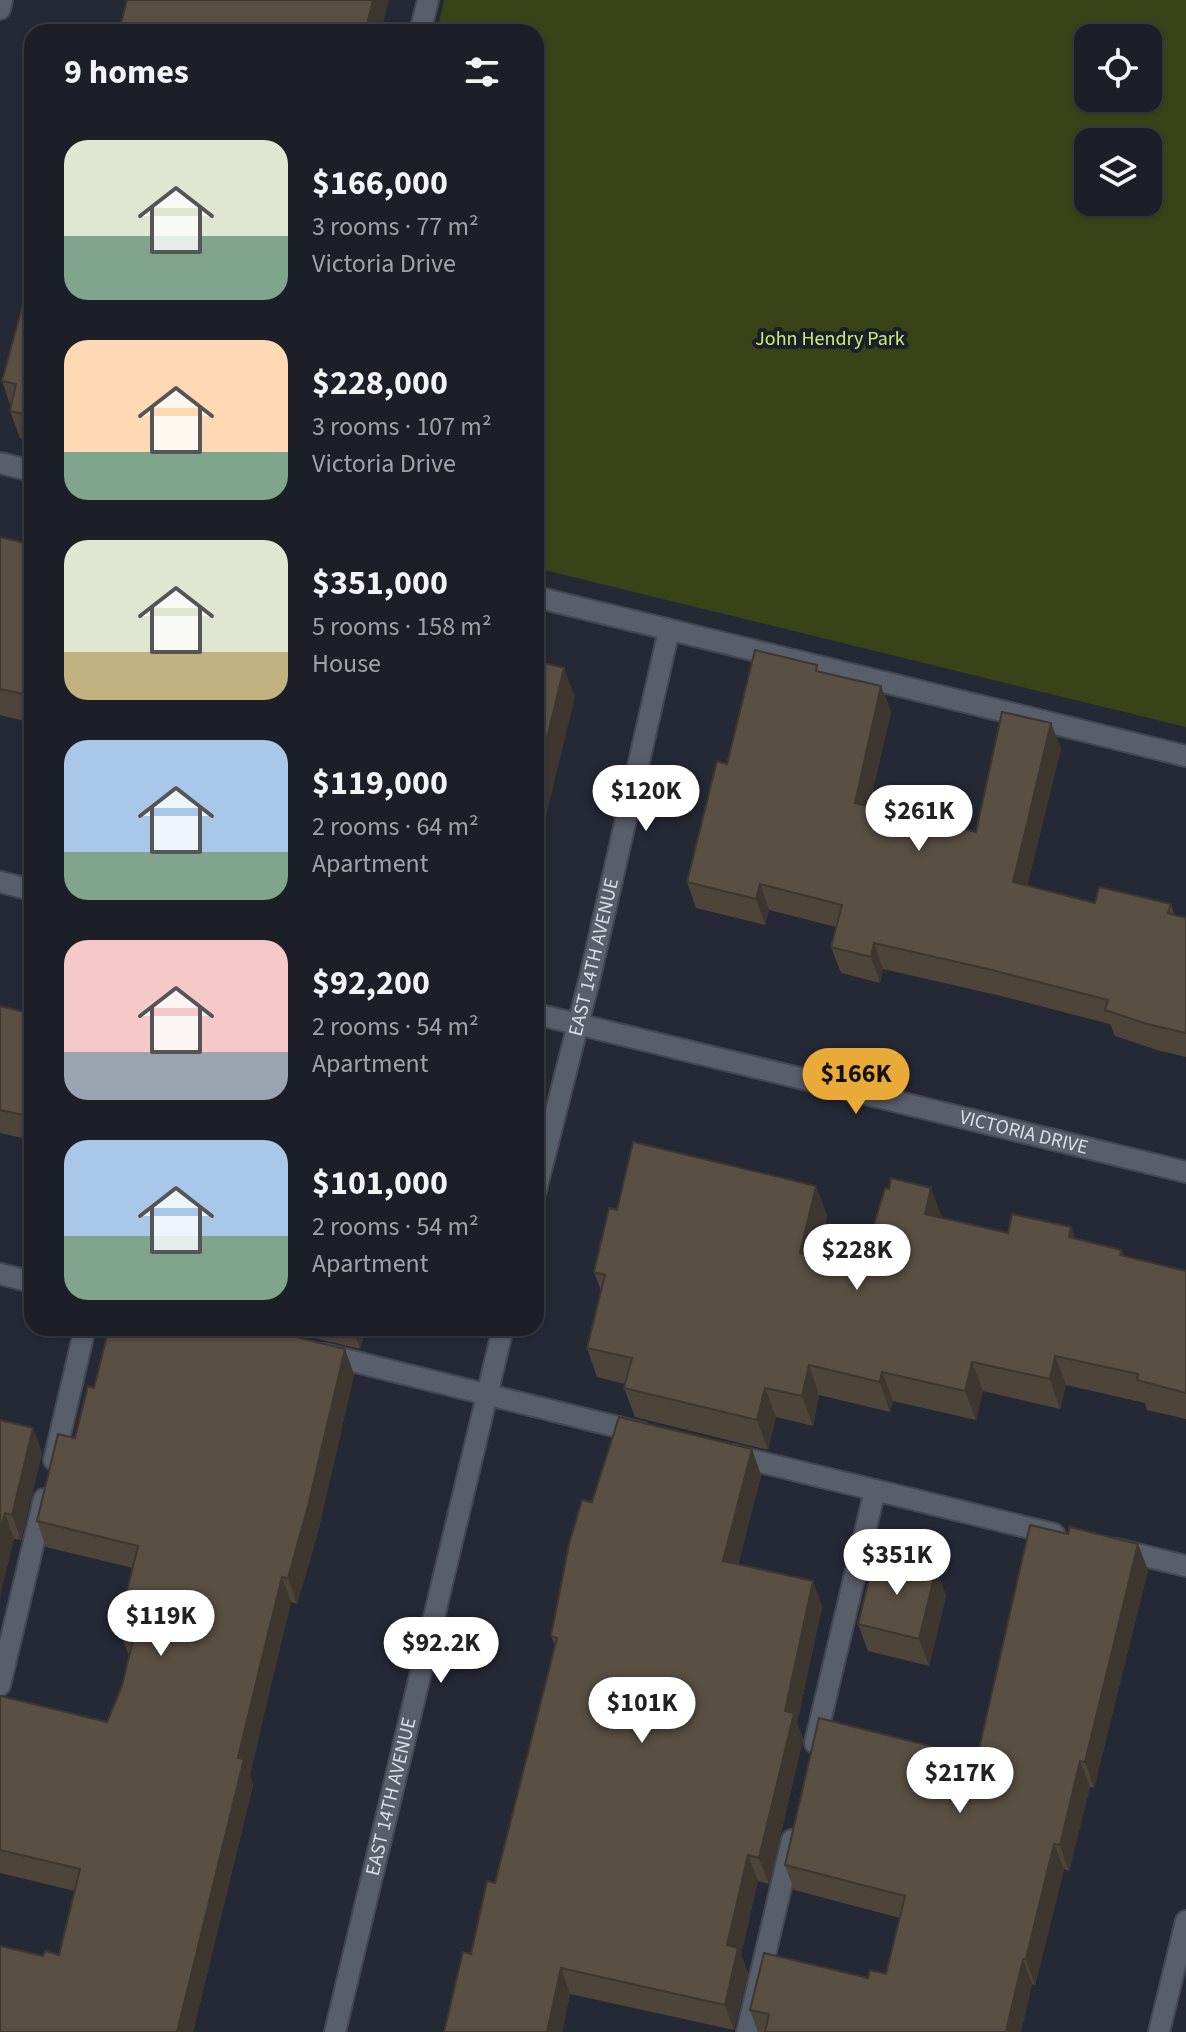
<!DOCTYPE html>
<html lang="en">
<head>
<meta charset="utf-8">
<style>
  :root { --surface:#1c1f28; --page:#252730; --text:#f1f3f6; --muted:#a0a2a8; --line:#3a3d45; --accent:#eaaa38 }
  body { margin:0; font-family:"Source Sans 3",sans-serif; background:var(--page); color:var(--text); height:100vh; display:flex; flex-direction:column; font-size:30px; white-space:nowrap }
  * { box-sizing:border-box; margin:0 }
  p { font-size:26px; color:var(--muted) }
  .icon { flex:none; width:44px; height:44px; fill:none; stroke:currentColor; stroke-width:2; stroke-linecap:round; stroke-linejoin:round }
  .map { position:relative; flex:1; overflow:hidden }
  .details { position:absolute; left:24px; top:24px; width:520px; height:1312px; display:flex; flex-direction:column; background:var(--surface); border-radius:24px; box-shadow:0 2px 6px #0004,0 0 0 2px var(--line) }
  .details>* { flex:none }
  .fabs { position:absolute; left:1074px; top:24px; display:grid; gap:16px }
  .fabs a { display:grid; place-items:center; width:88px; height:88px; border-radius:16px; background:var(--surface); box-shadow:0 2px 6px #0004,0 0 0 2px var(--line); font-size:40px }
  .price { position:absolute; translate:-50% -68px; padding:0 18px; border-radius:28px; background:#fff; color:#222; font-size:26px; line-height:52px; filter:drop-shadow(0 2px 4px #0008) }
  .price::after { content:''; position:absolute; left:50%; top:48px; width:24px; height:18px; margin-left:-12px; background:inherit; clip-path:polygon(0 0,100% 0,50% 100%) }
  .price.active { background:var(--accent); color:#111 }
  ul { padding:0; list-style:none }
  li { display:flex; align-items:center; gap:24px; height:200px; padding:0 40px }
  li span { display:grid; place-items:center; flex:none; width:224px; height:160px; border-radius:24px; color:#555 }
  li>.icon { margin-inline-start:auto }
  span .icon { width:96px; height:96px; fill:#fffc; stroke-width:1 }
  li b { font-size:34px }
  h2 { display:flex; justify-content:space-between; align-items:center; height:96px; padding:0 40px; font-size:34px }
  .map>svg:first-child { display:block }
</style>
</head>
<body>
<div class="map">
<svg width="1186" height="2032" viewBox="0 0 1186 2032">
  <rect width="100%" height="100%" fill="#252935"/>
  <!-- green -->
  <path fill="#384417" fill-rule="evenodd" d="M444,0h742v727l-650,-159v-536h-99zM1148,38v60h-60v-60zM1148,142v60h-60v-60z"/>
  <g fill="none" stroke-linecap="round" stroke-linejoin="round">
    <defs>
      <g id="lane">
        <polyline points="420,32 428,0"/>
        <polyline points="0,463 32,471"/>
        <polyline points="536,597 1186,756"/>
        <polyline points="0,1274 32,1282"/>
        <polyline points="324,1354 642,1433"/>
        <polyline points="732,1455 1054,1534"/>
        <polyline points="54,1460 85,1328"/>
        <polyline points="1116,1549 1186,1566"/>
        <polyline points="0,1685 44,1499"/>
        <polyline points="815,1743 875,1490"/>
        <polyline points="747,2032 792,1840"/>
      </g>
      <g id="street">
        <polyline points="0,9 2,0"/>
        <path id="s1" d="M536,1190l54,-213 79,-347"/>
        <path id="s2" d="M335,2032l168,-704"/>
        <polyline points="1159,2032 1186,1921"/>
      </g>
      <g id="secondary">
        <polyline points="0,882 32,890"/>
        <path id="s3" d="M536,1014l650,158"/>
      </g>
    </defs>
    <!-- lane casing -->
    <use href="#lane" stroke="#434751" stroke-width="24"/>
    <!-- street casing -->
    <use href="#street" stroke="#434751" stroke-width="24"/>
    <!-- secondary casing -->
    <use href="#secondary" stroke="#434751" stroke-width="24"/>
    <!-- lane -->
    <use href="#lane" stroke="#595e6b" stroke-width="20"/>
    <!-- street -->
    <use href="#street" stroke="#595e6b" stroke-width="20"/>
    <!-- secondary -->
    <use href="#secondary" stroke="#595e6b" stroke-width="20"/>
  </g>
  <!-- wall -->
  <g fill="#4d443a">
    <polygon points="32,271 32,441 20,438 10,411 11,407 2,381"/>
    <polygon points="0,537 32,545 32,723 0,715"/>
    <polygon points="820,672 881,686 891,712 869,806 976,832 1051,723 1061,749 1027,886 1095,903 1171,904 1174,915 1186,918 1186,1057 1157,1050 1115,1036 1110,1024 1001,996 883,969 880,983 841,973 831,947 836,927 769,910 765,925 696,908 687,882 727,764"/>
    <polygon points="0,1006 32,1014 32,1140 0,1133"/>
    <polygon points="816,1186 827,1216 817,1258 861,1269 942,1217 941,1218 1008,1233 1071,1227 1075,1239 1121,1250 1124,1256 1186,1271 1186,1419 1147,1410 1145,1403 1066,1385 1060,1409 983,1391 976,1420 893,1401 890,1412 819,1395 813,1426 776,1417 768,1450 635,1417 624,1388 625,1384 597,1377 587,1348 601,1291 594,1272 617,1210"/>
    <polygon points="273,1328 366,1328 360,1349"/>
    <polygon points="388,1328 407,1328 406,1332"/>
    <polygon points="159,1330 345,1349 354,1375 318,1532 297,1604 291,1602 270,1687 250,1775 253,1785 193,2032 0,2032 43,1956 59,1955 75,1891 0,1873 0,1696 107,1722 122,1686 130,1654 128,1653 118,1628 133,1568 46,1547 37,1521 75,1438 94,1388"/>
    <polygon points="0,1420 33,1428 42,1453 21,1540 14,1539 0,1595"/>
    <polygon points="761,1475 738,1565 813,1581 822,1607 797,1723 803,1739 769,1884 758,1881 741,1954 748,1973 734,2030 570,1994 562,2032 444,2032 495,1883 555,1646 551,1636 592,1502"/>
    <polygon points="936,1569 946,1596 929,1666 868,1651 858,1624"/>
    <polygon points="1148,1570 1094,1788 1090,1787 1069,1871 1064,1869 1035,1985 1032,1984 1021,2032 758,2032 750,2010 868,1978 886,1974 900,1918 794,1890 785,1865 977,1758"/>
  </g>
  <!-- shaded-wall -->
  <g fill="#3e372f">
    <polygon points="373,0 389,0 381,32 365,32"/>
    <polygon points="564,668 575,697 536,857 536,784"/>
    <polygon points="881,686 891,712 864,829 855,803"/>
    <polygon points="1051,723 1061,749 1022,908 1013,882"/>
    <polygon points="760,884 769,910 765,925 756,899"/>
    <polygon points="874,943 883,969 880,983 871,957"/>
    <polygon points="816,1186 827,1216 811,1283 800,1253"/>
    <polygon points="931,1188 942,1217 935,1244 925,1214"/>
    <polygon points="1071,1227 1082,1257 1069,1237"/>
    <polygon points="353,1328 366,1328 360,1349"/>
    <polygon points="345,1349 354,1375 318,1532 297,1604 288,1578"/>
    <polygon points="1055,1356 1066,1385 1060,1409 1050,1379"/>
    <polygon points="972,1362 983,1391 976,1420 965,1391"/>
    <polygon points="809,1365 819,1395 813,1426 802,1396"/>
    <polygon points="882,1372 893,1401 890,1412 880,1382"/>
    <polygon points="765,1388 776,1417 768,1450 757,1420"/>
    <polygon points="33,1428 42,1453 21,1540 12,1515"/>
    <polygon points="752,1449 761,1475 732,1587 723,1561"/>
    <polygon points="5,1513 14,1539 0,1595 0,1530"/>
    <polygon points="1138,1544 1148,1570 1094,1788 1085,1762"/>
    <polygon points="936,1569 946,1596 929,1666 919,1639"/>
    <polygon points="282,1577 291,1602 250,1775 253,1785 193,2032 177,2032 238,1758"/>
    <polygon points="813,1581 822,1607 797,1723 803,1739 769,1884 759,1858 785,1711"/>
    <polygon points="1080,1761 1090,1787 1069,1871 1060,1845"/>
    <polygon points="1054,1844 1064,1869 1035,1985 1026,1959"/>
    <polygon points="748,1855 758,1881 741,1954 748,1973 734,2030 725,2005 727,1945"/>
    <polygon points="1023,1959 1032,1984 1021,2032 1006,2032"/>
    <polygon points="561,1968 570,1994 562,2032 547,2032"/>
  </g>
  <!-- building -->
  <g fill="#594f43" stroke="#3e372f" stroke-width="2">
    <polygon points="127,0 373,0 365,32 119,32"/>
    <polygon points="32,271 32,416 10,411 16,384 2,381"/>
    <polygon points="0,537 32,545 32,696 0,689"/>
    <polygon points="755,650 817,665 816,671 881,686 855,803 976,832 1002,712 1051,723 1013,882 1095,903 1099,887 1171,904 1168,913 1186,918 1186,1033 1147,1024 1105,1010 1108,1000 992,970 874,943 871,957 831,947 842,905 760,884 756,899 687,882 717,761 727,764"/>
    <polygon points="536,661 564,668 536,784"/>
    <polygon points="0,1006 32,1014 32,1117 0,1110"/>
    <polygon points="633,1142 816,1186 800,1253 861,1269 885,1188 889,1189 891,1178 931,1188 925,1214 1008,1233 1012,1214 1071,1227 1069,1237 1121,1250 1120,1255 1186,1271 1186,1393 1137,1380 1138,1374 1055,1356 1050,1379 972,1362 965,1391 882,1372 880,1382 809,1365 802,1396 765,1388 757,1420 624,1388 632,1358 587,1348 605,1275 594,1272 609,1208 617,1210"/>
    <polygon points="109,1328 152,1328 159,1330 159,1328 259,1328 345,1349 308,1506 288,1578 282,1577 261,1662 238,1758 244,1759 177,2032 0,2032 0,1946 43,1956 45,1951 59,1955 80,1869 0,1850 0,1696 107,1722 122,1686 135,1632 118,1628 138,1546 37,1521 58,1434 75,1438 88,1386 94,1388"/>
    <polygon points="619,1417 752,1449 723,1561 813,1581 785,1711 794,1713 759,1858 748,1855 727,1945 738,1948 725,2005 561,1968 547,2032 444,2032 463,1952 471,1954 487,1881 495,1883 557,1638 551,1636 569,1544 582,1500 592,1502"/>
    <polygon points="0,1420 33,1428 12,1515 5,1513 0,1530"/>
    <polygon points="1030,1525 1068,1534 1070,1527 1138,1544 1085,1762 1080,1761 1060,1845 1054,1844 1026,1959 1023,1959 1006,2032 765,2032 769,2014 750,2010 764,1953 868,1978 870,1970 886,1974 905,1896 785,1865 819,1718 977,1758"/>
    <polygon points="875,1555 936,1569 919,1639 858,1624"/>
  </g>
  <g text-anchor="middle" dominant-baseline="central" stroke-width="8" stroke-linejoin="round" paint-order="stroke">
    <!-- park labels -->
    <g font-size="20" fill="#cdee76" stroke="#1b202b">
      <text x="830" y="339">John Hendry Park</text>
    </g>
    <!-- street labels -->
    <g font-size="20" fill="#dbdee6" stroke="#1b202b">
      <text stroke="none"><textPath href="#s1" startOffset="240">EAST 14TH AVENUE</textPath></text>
      <text stroke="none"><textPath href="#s3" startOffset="502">VICTORIA DRIVE</textPath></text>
      <text stroke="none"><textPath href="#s2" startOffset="242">EAST 14TH AVENUE</textPath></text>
    </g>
  </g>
</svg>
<div class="fabs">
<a><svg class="icon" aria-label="locate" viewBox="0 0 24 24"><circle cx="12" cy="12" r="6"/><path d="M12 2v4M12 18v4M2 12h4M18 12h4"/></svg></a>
<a><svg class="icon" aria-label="layers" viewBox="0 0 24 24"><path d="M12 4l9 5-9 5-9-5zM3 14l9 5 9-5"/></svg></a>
</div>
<b class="price" style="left:646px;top:833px">$120K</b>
<b class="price" style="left:919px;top:853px">$261K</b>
<b class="price active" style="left:856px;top:1116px">$166K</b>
<b class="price" style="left:857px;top:1292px">$228K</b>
<b class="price" style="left:897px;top:1597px">$351K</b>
<b class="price" style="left:161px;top:1658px">$119K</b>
<b class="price" style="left:441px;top:1685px">$92.2K</b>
<b class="price" style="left:642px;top:1745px">$101K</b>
<b class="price" style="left:960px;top:1815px">$217K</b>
<section class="details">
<h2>9 homes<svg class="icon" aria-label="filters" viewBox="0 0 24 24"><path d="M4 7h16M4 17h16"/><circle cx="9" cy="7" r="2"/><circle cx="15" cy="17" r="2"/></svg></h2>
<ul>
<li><span style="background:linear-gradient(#dfe7d0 60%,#7fa58c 0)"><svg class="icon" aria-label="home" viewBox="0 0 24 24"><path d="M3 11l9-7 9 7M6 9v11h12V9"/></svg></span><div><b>$166,000</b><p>3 rooms · 77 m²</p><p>Victoria Drive</p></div></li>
<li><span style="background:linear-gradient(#ffd9b3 70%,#7fa58c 0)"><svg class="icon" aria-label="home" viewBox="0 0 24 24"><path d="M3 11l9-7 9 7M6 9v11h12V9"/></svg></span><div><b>$228,000</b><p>3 rooms · 107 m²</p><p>Victoria Drive</p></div></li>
<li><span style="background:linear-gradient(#dfe7d0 70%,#c2b280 0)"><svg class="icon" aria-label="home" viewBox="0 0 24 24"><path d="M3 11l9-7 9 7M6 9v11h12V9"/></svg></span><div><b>$351,000</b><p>5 rooms · 158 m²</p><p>House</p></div></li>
<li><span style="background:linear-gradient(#a9c7e8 70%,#7fa58c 0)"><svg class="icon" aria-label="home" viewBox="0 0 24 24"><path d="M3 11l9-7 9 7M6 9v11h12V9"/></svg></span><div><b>$119,000</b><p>2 rooms · 64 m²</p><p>Apartment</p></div></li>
<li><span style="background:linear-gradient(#f6c9c9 70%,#9aa5b1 0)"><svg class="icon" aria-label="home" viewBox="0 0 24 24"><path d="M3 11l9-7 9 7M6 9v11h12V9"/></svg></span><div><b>$92,200</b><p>2 rooms · 54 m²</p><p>Apartment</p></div></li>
<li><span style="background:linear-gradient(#a9c7e8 60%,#7fa58c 0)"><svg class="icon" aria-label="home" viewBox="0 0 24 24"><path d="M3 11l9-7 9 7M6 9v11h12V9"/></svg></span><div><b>$101,000</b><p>2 rooms · 54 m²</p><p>Apartment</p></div></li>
</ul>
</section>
</div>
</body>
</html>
